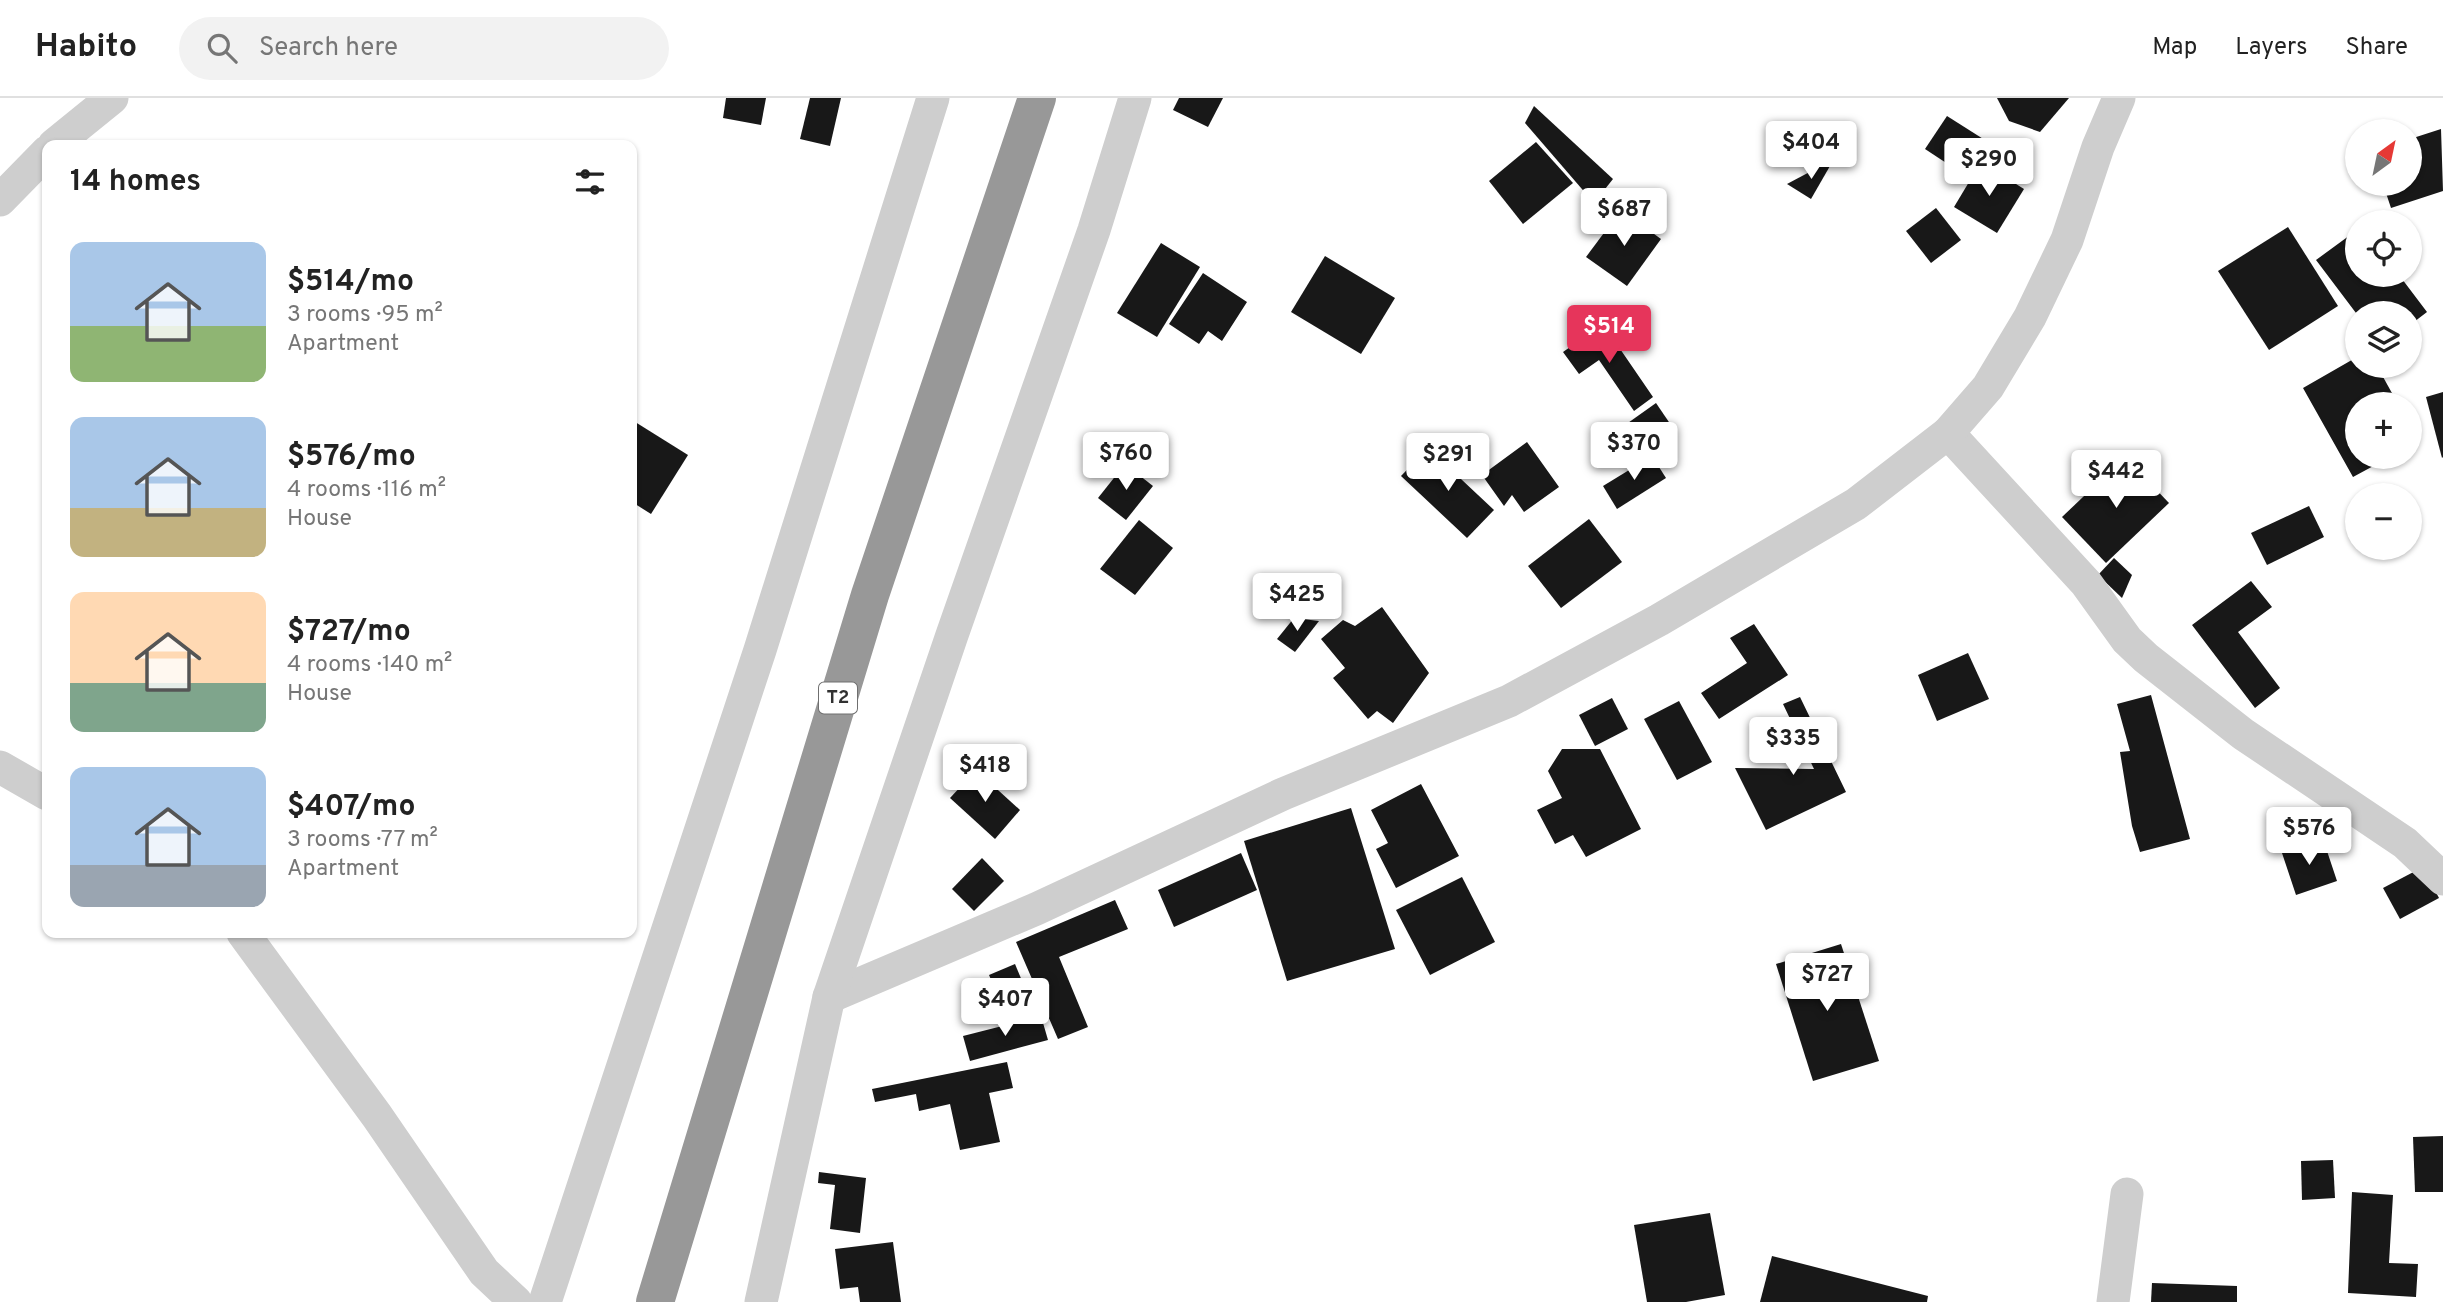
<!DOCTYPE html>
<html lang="en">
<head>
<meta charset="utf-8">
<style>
  :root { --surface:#fff; --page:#f2f2f2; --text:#222; --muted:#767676; --line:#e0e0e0; --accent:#e6355b }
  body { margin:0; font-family:Overpass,sans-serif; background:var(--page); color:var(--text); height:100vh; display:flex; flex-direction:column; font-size:26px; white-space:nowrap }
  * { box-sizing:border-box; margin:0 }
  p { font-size:23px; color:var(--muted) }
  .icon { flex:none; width:38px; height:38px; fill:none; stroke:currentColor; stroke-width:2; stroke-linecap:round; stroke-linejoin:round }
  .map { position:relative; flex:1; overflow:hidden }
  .panel { position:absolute; left:42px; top:42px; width:595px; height:798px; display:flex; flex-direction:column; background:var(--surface); border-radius:14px; box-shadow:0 2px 5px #0004 }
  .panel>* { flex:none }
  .needle { width:46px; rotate:33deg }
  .fabs { position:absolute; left:2345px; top:21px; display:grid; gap:14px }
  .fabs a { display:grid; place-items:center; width:77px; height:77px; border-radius:50%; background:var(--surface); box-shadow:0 2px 5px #0004; font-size:35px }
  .price { position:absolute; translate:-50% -60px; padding:0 16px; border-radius:7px; background:#fff; color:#222; font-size:23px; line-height:46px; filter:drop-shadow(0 2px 4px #0008) }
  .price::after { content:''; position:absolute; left:50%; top:42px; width:21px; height:16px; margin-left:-10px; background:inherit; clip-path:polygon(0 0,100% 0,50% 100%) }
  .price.active { background:var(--accent); color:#fff }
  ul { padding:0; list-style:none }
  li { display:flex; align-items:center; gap:21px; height:175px; padding:0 28px }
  li span { display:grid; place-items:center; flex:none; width:196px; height:140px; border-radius:14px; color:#555 }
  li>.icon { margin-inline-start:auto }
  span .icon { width:84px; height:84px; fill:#fffc; stroke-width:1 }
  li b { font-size:30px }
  h2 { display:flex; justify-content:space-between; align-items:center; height:84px; padding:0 28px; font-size:30px }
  header { display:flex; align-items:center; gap:42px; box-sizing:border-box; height:98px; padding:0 35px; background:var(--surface); border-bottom:2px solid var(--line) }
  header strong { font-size:33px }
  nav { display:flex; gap:38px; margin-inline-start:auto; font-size:24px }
  .search { width:490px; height:63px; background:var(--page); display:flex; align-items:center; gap:18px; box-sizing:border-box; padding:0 24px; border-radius:38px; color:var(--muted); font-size:26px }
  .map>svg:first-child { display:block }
</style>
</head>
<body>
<header>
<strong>Habito</strong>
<div class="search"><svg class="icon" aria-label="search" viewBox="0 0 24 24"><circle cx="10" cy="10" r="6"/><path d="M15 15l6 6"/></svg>Search here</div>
<nav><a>Map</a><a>Layers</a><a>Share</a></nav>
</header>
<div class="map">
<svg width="2443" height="1204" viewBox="0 0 2443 1204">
  <rect width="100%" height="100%" fill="#fff"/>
  <!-- building -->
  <g fill="#181818">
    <polygon points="726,0 766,0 761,27 723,20"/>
    <polygon points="810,0 841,0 830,48 800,41"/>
    <polygon points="1179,0 1223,0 1208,29 1173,12"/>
    <polygon points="1997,0 2069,0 2040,34 2009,23"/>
    <polygon points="1534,8 1613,81 1594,105 1525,25"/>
    <polygon points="1947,18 1988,44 1966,78 1925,51"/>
    <polygon points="2441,31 2443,93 2391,110 2383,86 2410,86 2410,41"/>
    <polygon points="1536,44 1573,85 1523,126 1489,83"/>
    <polygon points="1834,61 1811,101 1787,86"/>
    <polygon points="1981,64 2024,91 1997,135 1954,109"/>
    <polygon points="1936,110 1961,142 1931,165 1906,133"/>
    <polygon points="1621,112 1661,141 1627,188 1586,159"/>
    <polygon points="2288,129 2338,208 2269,252 2218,173"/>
    <polygon points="2357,132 2357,177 2399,177 2427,214 2410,227 2410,215 2356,215 2316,162"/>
    <polygon points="1161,145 1200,169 1157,239 1117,215"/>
    <polygon points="1325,158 1395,200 1361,256 1291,214"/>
    <polygon points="1203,175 1247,204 1222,243 1208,233 1199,246 1169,226"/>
    <polygon points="1603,226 1653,299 1634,313 1599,262 1579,276 1563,254"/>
    <polygon points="2357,259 2357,268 2377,268 2398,306 2357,306 2357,359 2390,359 2353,379 2303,290"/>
    <polygon points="2443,294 2443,359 2442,360 2426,299"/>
    <polygon points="1656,305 1675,333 1623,369 1604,342"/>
    <polygon points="632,322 688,357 651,416 632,404"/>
    <polygon points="2410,327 2419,343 2410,348"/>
    <polygon points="1527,344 1559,389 1524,414 1512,397 1504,408 1482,377"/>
    <polygon points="1428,350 1494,412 1467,440 1401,378"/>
    <polygon points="1652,358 1666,380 1617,411 1603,388"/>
    <polygon points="2125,359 2169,405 2106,465 2062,419"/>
    <polygon points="1125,366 1153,388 1126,422 1098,400"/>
    <polygon points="2309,408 2324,439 2267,467 2251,435"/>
    <polygon points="1589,421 1622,464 1561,510 1528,468"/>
    <polygon points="1139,422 1173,450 1135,497 1100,471"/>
    <polygon points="2114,460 2132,477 2122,500 2098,477"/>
    <polygon points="2251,483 2272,509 2238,534 2280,590 2255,610 2192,527"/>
    <polygon points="1382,509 1429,575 1393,625 1377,613 1368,621 1333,580 1345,570 1321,541 1343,522 1355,528"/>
    <polygon points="1294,520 1319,523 1295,554 1277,541"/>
    <polygon points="1754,526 1788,577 1719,621 1701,595 1747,565 1730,540"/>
    <polygon points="1968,555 1989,601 1937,623 1918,577"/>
    <polygon points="2151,597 2190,741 2140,754 2132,728 2120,654 2130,653 2117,606"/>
    <polygon points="1800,599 1846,694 1766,732 1735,670 1814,671 1783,606"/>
    <polygon points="1612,600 1628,631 1595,648 1579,617"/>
    <polygon points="1679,603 1712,664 1677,682 1644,621"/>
    <polygon points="1562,651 1600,651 1641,731 1586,759 1573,737 1555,746 1537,712 1562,700 1548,673"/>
    <polygon points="976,672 1020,712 995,741 950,700"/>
    <polygon points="1421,686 1459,758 1396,790 1376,751 1388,745 1371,712"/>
    <polygon points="1351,710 1395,851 1287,883 1244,743"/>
    <polygon points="2323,741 2337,783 2296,797 2282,755"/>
    <polygon points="1241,755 1257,792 1174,829 1158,792"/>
    <polygon points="982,760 1004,783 974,813 952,791"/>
    <polygon points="2423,769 2439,800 2400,821 2383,790"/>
    <polygon points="1462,779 1495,844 1430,877 1396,812"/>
    <polygon points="1115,802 1128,831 1059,859 1088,929 1058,941 1016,844"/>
    <polygon points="1841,846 1879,963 1813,983 1776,866"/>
    <polygon points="1015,866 1033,909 1008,920 989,877"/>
    <polygon points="1041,918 1048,942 970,963 963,938"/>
    <polygon points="1007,964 1013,990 989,995 1000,1044 960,1052 950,1006 919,1013 916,996 875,1004 872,991"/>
    <polygon points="2443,1038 2443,1094 2415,1094 2413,1039"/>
    <polygon points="2333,1062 2335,1100 2302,1102 2301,1063"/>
    <polygon points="819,1074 866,1080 860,1135 830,1131 835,1087 818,1085"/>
    <polygon points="2352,1094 2393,1097 2389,1165 2418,1166 2416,1199 2348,1195"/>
    <polygon points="1710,1115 1725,1197 1686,1204 1647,1204 1634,1127"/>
    <polygon points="893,1144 901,1204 860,1204 858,1189 840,1191 835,1151"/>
    <polygon points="1772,1158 1928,1198 1927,1204 1760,1204"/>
    <polygon points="2152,1185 2237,1188 2237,1204 2151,1204"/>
  </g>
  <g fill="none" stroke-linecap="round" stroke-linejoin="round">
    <!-- street -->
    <g stroke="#cecece" stroke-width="33">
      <polyline points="54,47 112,0"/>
      <polyline points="0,102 47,54"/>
      <polyline points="1948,335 2086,485 2127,542 2146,560 2243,636 2405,745 2443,781"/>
      <polyline points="0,669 47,696"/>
      <polyline points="243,835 377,1018 484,1174 516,1204"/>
      <polyline points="829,899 1036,811 1283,696 1509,603 1659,522 1856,406 1948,335 1988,289 2030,219 2067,142 2098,49 2119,0"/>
      <polyline points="545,1204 760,552 933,0"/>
      <polyline points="761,1204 829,899 952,537 1094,132 1135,0"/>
      <polyline points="2113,1204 2127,1096"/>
    </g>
    <!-- highway -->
    <polyline stroke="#989898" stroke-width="38" points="655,1204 870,497 1037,0"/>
  </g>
  <g text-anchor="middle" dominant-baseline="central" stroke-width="7" stroke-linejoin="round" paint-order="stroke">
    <!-- shield labels -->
    <rect fill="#fff" stroke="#6f6f6f" stroke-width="2" x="819" y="584.5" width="38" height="31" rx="5"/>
    <g font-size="19" font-weight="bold" fill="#313131">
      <text x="838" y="600">T2</text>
    </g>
  </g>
</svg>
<div class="fabs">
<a><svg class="needle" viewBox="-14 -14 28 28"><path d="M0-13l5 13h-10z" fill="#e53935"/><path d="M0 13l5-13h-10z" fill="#767676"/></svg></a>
<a><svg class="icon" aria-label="locate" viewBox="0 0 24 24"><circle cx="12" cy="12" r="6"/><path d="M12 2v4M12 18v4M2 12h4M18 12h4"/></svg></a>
<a><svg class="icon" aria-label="layers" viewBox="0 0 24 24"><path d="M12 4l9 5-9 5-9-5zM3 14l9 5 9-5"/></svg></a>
<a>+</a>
<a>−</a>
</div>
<b class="price" style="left:1811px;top:83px">$404</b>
<b class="price" style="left:1989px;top:100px">$290</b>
<b class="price" style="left:1624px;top:150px">$687</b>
<b class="price active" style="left:1609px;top:267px">$514</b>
<b class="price" style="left:1634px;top:384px">$370</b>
<b class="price" style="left:1126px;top:394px">$760</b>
<b class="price" style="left:1448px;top:395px">$291</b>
<b class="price" style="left:2116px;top:412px">$442</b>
<b class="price" style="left:1297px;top:535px">$425</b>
<b class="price" style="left:1793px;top:679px">$335</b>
<b class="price" style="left:985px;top:706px">$418</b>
<b class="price" style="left:2309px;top:769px">$576</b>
<b class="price" style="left:1827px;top:915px">$727</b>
<b class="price" style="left:1005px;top:940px">$407</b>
<section class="panel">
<h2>14 homes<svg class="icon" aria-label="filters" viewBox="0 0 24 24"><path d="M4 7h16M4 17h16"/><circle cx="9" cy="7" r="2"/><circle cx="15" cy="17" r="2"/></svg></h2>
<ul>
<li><span style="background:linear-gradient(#a9c7e8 60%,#8fb573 0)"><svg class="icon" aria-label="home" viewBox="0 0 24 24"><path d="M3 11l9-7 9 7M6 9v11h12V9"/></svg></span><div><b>$514/mo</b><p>3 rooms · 95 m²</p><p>Apartment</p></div></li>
<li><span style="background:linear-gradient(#a9c7e8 65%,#c2b280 0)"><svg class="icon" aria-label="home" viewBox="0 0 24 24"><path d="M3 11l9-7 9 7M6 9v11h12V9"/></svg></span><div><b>$576/mo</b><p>4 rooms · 116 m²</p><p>House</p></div></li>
<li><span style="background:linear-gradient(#ffd9b3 65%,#7fa58c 0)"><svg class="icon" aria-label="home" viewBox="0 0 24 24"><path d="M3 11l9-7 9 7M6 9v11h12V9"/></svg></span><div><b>$727/mo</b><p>4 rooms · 140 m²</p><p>House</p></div></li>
<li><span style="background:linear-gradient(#a9c7e8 70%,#9aa5b1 0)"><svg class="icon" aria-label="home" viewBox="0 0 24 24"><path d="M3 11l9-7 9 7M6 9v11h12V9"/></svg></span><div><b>$407/mo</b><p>3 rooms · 77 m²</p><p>Apartment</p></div></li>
</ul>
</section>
</div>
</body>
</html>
